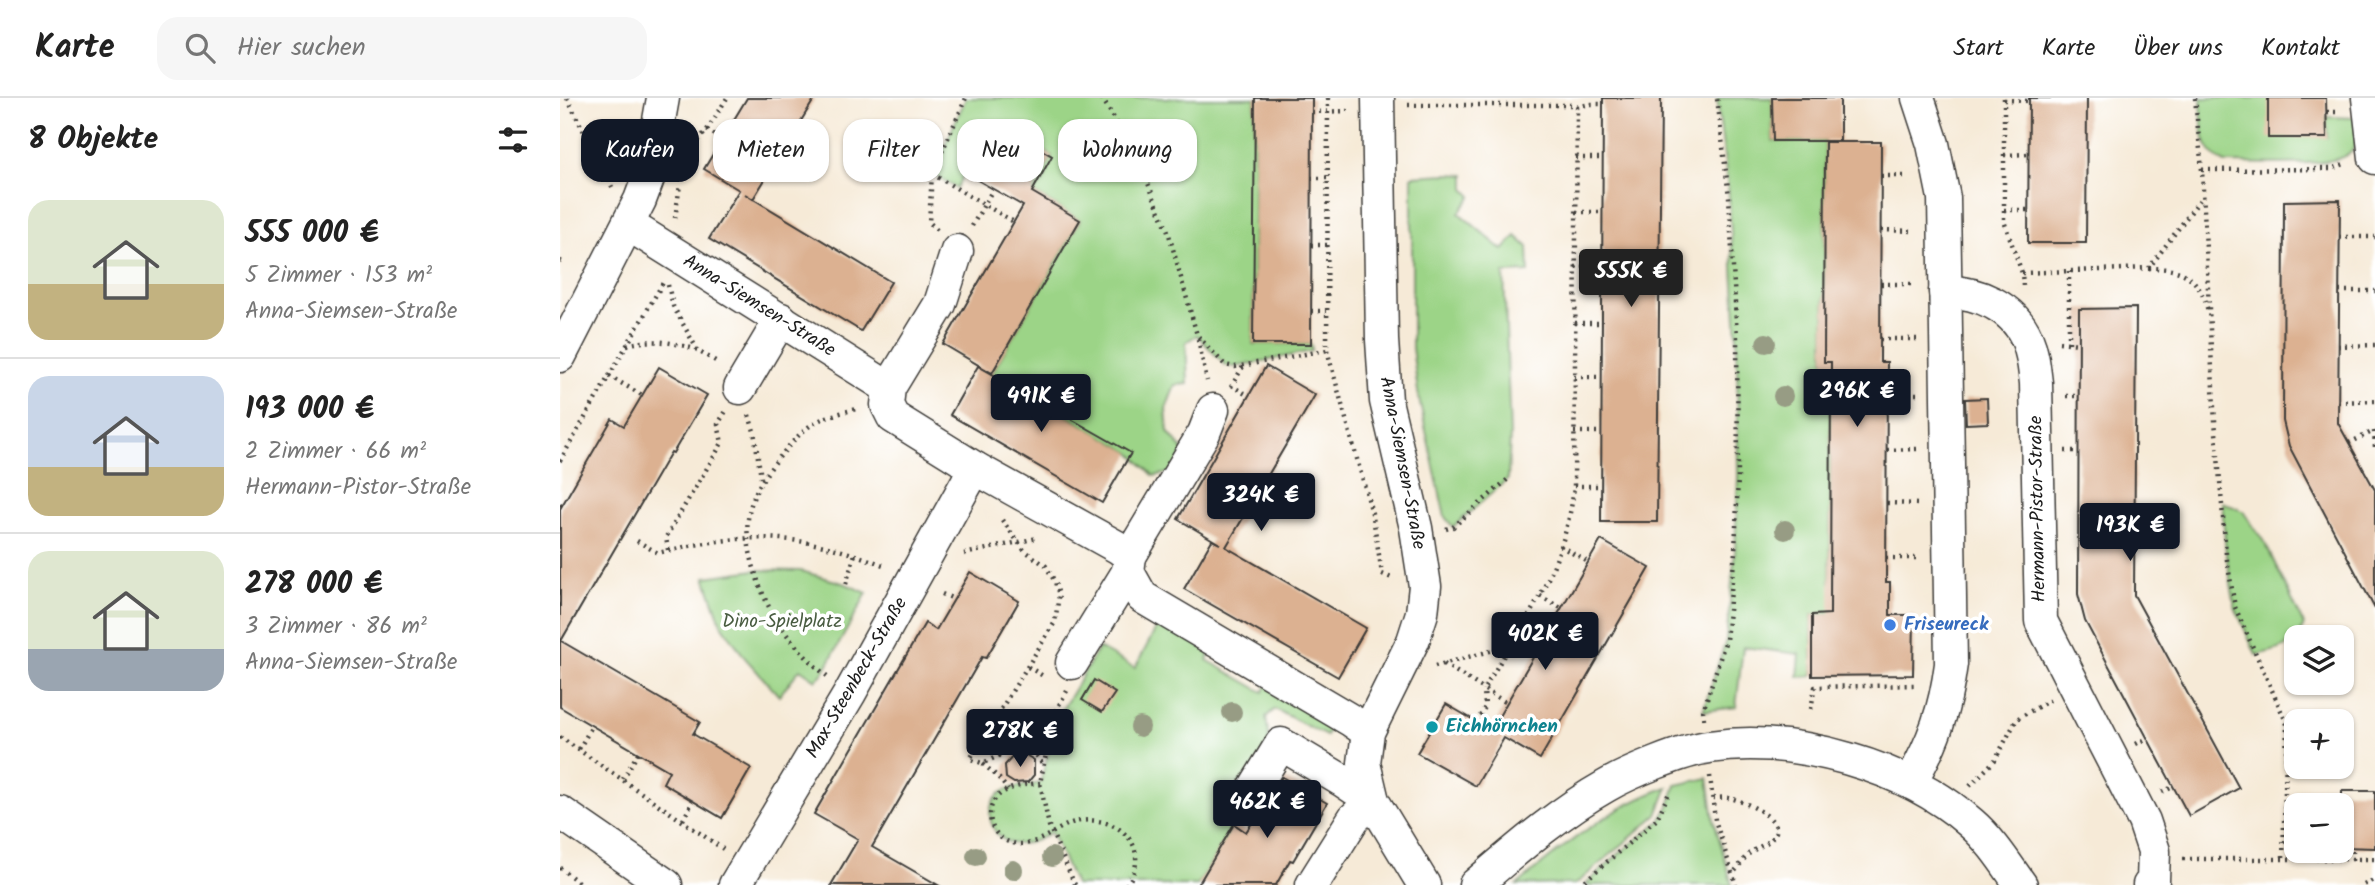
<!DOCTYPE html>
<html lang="de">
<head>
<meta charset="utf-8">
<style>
  :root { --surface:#fff; --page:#f6f6f6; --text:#222; --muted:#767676; --line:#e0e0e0; --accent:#111827 }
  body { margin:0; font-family:Kalam,sans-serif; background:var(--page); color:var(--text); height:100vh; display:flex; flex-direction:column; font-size:26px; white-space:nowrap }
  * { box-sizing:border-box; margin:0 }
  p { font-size:23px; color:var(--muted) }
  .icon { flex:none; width:38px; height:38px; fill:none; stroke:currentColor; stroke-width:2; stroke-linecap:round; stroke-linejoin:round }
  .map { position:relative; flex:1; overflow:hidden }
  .sheet { display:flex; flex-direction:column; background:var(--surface); width:560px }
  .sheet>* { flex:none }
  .top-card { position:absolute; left:21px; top:21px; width:665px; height:63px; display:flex; gap:14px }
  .tools { position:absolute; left:1724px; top:527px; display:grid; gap:14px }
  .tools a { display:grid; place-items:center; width:70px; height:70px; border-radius:14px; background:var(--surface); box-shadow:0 2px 5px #0004; font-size:35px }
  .price { position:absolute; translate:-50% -60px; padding:0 16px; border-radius:7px; background:var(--accent); color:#fff; font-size:23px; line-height:46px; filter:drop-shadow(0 2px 4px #0008) }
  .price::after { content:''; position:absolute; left:50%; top:42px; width:21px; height:16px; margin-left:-10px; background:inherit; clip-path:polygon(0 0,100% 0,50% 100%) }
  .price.current { background:#222; color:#fff }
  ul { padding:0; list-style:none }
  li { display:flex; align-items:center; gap:21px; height:175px; padding:0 28px }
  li+li { border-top:2px solid var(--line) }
  li span { display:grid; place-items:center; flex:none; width:196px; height:140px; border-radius:21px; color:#555 }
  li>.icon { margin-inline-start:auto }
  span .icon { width:84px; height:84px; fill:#fffc; stroke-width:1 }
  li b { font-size:30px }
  h2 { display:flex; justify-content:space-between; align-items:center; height:84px; padding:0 28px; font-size:30px }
  .pill { padding:0 24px; border-radius:21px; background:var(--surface); box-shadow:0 2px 5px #0004; font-size:24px; line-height:63px }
  .pill.current { background:var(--accent); color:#fff }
  header { display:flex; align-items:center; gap:42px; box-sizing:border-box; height:98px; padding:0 35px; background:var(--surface); border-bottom:2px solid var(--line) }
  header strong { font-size:33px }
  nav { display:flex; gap:38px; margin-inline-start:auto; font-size:24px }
  .search { width:490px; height:63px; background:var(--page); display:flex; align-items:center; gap:18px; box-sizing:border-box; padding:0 24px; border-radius:21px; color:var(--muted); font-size:26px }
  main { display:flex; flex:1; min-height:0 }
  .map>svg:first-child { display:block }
</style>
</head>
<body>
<header>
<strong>Karte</strong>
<div class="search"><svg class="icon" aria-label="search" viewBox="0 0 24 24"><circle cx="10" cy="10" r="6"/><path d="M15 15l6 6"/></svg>Hier suchen</div>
<nav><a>Start</a><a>Karte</a><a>Über uns</a><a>Kontakt</a></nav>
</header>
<main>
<section class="sheet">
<h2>8 Objekte<svg class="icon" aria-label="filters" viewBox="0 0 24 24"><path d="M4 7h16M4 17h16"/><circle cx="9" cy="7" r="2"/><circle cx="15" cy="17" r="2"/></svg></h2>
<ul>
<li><span style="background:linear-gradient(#dfe7d0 60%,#c2b280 0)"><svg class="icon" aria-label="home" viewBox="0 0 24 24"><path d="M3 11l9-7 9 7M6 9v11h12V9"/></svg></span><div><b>555 000 €</b><p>5 Zimmer · 153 m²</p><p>Anna-Siemsen-Straße</p></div></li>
<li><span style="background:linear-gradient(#c9d6e8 65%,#c2b280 0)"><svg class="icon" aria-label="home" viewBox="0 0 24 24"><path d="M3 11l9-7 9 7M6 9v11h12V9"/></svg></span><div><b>193 000 €</b><p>2 Zimmer · 66 m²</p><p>Hermann-Pistor-Straße</p></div></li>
<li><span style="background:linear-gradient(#dfe7d0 70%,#9aa5b1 0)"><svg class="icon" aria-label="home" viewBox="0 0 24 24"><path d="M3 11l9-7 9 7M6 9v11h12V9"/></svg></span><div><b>278 000 €</b><p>3 Zimmer · 86 m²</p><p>Anna-Siemsen-Straße</p></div></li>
</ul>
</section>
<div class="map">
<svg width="1815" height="787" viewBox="0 0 1815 787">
  <rect width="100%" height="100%" fill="#fff"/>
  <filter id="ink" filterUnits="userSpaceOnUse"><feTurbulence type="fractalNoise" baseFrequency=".0143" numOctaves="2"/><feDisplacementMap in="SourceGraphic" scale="14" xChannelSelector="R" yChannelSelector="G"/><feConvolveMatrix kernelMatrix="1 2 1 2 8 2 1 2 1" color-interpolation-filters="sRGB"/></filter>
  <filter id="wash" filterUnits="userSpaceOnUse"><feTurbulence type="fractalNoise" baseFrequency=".00686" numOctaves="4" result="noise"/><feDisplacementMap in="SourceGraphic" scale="28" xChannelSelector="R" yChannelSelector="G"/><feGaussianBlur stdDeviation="1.57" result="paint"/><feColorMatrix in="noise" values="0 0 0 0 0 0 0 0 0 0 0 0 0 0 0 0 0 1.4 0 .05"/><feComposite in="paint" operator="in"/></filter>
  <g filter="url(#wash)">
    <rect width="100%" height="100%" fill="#f6ead7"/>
    <!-- green -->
    <g fill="#9cd487" stroke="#5c7852" stroke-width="2">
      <polygon points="406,0 695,0 693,246 751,246 752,253 675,269 665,267 637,237 626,244 628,286 615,287 606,311 608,334 624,353 613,374 594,378 571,355 432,275 520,122 472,94 492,58 434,25 396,90 372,76"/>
      <polygon points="1157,0 1212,0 1213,43 1265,43 1264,264 1271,264 1270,484 1272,485 1273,516 1252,517 1252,578 1238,579 1240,556 1183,549 1176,609 1143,613 1166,542 1175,454 1178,379 1177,240 1169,99"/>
      <path d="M1641,0h67l59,39v-20l29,1c0,12 4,27 -7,36 -18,14 -99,9 -124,9 -28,-14 -22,-38 -24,-65z"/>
      <polygon points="887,76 905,77 905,91 912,98 899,115 943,152 956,138 968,149 969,174 944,175 950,337 948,381 893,429 885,419 859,301 852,250 852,78"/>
      <path d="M1662,404l21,9 23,34 38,80c-12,24 -23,24 -48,30l-21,-48 -9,-53z"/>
      <polygon points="195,472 241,473 286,486 307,495 263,575 256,582 240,571 219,598 185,560 161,525 145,479"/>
      <path d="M599,525l53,28 -5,9 56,32 6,-9 65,38 -8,15 -51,-27 -9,8 4,31 -36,76 -36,61h-123l-24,-53c-10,6 -19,12 -31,12 -24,1 -40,-29 -23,-48 9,-10 30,-10 43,-13l20,-70 39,-65 36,20z"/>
      <polygon points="1148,680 1154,722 1172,787 1025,787 1060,755 1100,723 1109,708 1116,687"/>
      <path d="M1108,689l-11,28 -81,69 -59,1c46,-39 93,-78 151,-98z"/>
    </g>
    <g id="blocks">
      <!-- building -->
      <g fill="#dcb191">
        <polygon points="187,0 255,0 193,101 185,96 331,184 301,233 149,141 179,92 144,71"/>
        <polygon points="695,0 752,0 751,246 693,246"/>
        <polygon points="1043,0 1101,0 1097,424 1041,424"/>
        <polygon points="1212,0 1280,0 1280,43 1213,43"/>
        <polygon points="1469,0 1527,0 1526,145 1468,145"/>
        <polygon points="1708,0 1766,0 1767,40 1708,40"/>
        <polygon points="434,25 492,58 472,94 520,122 432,275 383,246 463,108 405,75"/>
        <polygon points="1265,44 1321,44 1320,264 1327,264 1326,484 1330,484 1330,517 1354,517 1353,577 1252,578 1252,517 1270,516 1271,264 1264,264"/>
        <polygon points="1780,102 1778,325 1815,392 1815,511 1729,348 1723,323 1724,103"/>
        <polygon points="1576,210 1574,497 1679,690 1629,718 1525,523 1518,496 1519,211"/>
        <polygon points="418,268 571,355 542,405 390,317"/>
        <polygon points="706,268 755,297 666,449 806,530 778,579 624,491 652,442 660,446 618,421"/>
        <polygon points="99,269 147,297 113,355 111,354 1,543 140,624 133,636 191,670 162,720 103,685 109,673 0,609 0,411 52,321 64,328"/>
        <polygon points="1427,300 1428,325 1406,326 1405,301"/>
        <polygon points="1041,442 1090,470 980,661 944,640 916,688 857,655 886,606 931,632"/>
        <polygon points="410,474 459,503 426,560 422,559 312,749 378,787 271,787 298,741 254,716 365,525 376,532"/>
        <polygon points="534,582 555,595 542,614 522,602"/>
        <polygon points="464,656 474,662 474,677 468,684 454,685 446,680 445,667 454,657"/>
        <polygon points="722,679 767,705 733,763 730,762 716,787 638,787 674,726 686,734"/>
        <polygon points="1782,693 1815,693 1815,750 1782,749"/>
      </g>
    </g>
  </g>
  <g filter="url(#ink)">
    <use href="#blocks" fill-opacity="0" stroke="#3d3b38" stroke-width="2"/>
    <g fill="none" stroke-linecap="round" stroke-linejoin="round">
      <defs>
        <g id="minor">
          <polyline points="818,0 822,242 826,303 856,430 865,488 862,515 853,543 808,634 804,665 813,703 864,787"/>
          <polyline points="1808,0 1815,60"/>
          <polyline points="69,127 329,290"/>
          <polyline points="397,153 380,206 329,290 327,307 333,319 415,370 559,450 570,458 568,474 582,499 792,623 808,634"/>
          <path d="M1385,194c32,-1 69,15 82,47 6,14 7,28 9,44l5,238 103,200 10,30 -1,30 -4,4"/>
          <polyline points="0,258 80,102 89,78 103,0"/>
          <polyline points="180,290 221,221"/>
          <polyline points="570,458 644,335 653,312"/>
          <polyline points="512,565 568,474"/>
          <path d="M1351,683c23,-39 34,-72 40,-117l-7,-466 -11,-54 -15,-46"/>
          <polyline points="691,695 721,646 783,683 813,703"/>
          <polyline points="0,714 106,787"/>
          <polyline points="175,787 290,595 415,370"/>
          <polyline points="752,787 794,720 813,703"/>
          <path d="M915,787c41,-35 83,-72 131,-99 22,-13 78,-36 103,-39 86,-13 197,19 262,76 20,17 35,41 50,62"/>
        </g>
      </defs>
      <!-- minor casing -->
      <use href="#minor" stroke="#3d3b38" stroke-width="35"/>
      <!-- path -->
      <g stroke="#3d3b38" stroke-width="4.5" stroke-dasharray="2 5" stroke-linecap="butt">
        <polyline points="7,0 52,89"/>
        <polyline points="542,0 577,59 608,133 637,237 665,267 675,269 767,252"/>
        <polyline points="768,0 767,252 813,419 822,476 834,481"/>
        <polyline points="1444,0 1444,123 1462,175 1463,188"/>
        <polyline points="1635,0 1642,72 1654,310 1666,456 1675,509 1727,626 1723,760"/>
        <polyline points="1444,2 1469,3"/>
        <path d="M848,7h165l4,2 -3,379c-5,56 -32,114 -65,160l-74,20"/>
        <polyline points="1017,9 1030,6 1043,6"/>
        <polyline points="752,14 788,13"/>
        <polyline points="1767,14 1780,14"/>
        <polyline points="147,32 162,41"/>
        <polyline points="1444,57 1469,56"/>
        <polyline points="125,59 147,32 167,0"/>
        <polyline points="1016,60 1043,60"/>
        <polyline points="1642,72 1771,71 1787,65"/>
        <polyline points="372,76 454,124"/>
        <polyline points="1321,78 1348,78"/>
        <polyline points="751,80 767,80"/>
        <polyline points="1444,112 1468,112"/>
        <polyline points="1016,114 1043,114"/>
        <polyline points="115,120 120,87"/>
        <polyline points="412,128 433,91"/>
        <polyline points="377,132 369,124 372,76 406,0"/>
        <polyline points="1321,132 1355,133"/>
        <polyline points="1779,139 1815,139"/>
        <polyline points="751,147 767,147"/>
        <polyline points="0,163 3,164"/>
        <polyline points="1015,169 1043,168"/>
        <path d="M1589,170c35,0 50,9 59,43"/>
        <polyline points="1462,175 1589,170 1642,99"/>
        <polyline points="1321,186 1355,186"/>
        <polyline points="108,187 113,208 138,253 159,265"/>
        <polyline points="1779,193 1815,193"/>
        <polyline points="751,213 766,213"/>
        <polyline points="1015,225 1042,225"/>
        <polyline points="638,241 647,283"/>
        <polyline points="1320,241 1358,241"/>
        <polyline points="1499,244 1519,246"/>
        <polyline points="1509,245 1509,173"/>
        <path d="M67,247c26,-7 46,-3 70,5"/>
        <polyline points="1778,248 1815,247"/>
        <polyline points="49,278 82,297"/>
        <polyline points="1014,279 1042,279"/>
        <polyline points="671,289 684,267"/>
        <polyline points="677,291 689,298"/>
        <polyline points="1327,296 1358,296"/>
        <polyline points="1506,298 1519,298"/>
        <polyline points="1778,304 1815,303"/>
        <polyline points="189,317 194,333 201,380"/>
        <polyline points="1814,333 1815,349"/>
        <polyline points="1014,334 1042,334"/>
        <polyline points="1789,345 1814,333"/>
        <polyline points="1327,352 1358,351"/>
        <polyline points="1505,353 1518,353"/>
        <polyline points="0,363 104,183"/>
        <polyline points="1014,388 1042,388"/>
        <polyline points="1327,405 1361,406"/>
        <polyline points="0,406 2,407"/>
        <path d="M442,422l22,30 22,16 9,16 4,13 -4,27 -85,137 12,4c25,-8 43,-30 61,2"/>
        <polyline points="886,431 893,429 948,381"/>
        <path d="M77,443l21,12c91,-22 140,-21 228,13"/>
        <polyline points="1000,448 1028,464"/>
        <polyline points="108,452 106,439 162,345 158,326 166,313"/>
        <polyline points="404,456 477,440"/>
        <polyline points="1326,460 1360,460"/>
        <polyline points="286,486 295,456"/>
        <polyline points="382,496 394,501"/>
        <polyline points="980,498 1001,510"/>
        <polyline points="952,545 974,558"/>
        <polyline points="884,566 924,591 949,549"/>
        <polyline points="468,569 485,579"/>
        <path d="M267,578c-17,-13 -42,-41 -53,-60 -14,-23 -30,-70 -26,-97 3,-26 18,-46 34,-65 27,-32 35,-36 75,-45"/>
        <polyline points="925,592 947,605"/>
        <polyline points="507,593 495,614 480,685 489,728 515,787"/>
        <polyline points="1251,611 1255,589 1358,587"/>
        <polyline points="1144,621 1143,613 1166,542 1175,454 1178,379 1177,240 1169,99 1157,0"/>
        <polyline points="917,624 925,609 924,591"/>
        <polyline points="0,639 163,751"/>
        <polyline points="1576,646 1588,640"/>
        <polyline points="19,651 32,628"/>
        <polyline points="423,666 438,679 448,692"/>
        <polyline points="1150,678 1155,722 1176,787"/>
        <polyline points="63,681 78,655"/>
        <path d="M480,685c-12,1 -32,4 -41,12 -16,14 -9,41 10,47 23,8 41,-10 60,-18 17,-7 42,-4 55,9 7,6 11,13 12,23 1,11 -3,21 -10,29"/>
        <polyline points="1410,688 1435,662 1457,621 1490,602"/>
        <polyline points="1602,694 1613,689"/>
        <path d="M1153,700c5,0 11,-1 16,0 13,2 51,19 47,34 -4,11 -18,14 -26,21 -7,5 -11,15 -18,21"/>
        <polyline points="123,722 133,703"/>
        <polyline points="1623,761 1815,761"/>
        <polyline points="1793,762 1793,749"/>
        <polyline points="0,770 22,787"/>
        <polyline points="1020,787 1097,721 1110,693"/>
        <polyline points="1804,787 1815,781"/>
      </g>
      <!-- minor -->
      <use href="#minor" stroke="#fff" stroke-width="32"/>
    </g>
    <!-- trees -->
    <g fill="#979c84">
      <circle cx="1206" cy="245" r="10"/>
      <circle cx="1223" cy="298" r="10"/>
      <circle cx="1225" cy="432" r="10"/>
      <circle cx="672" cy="614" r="10"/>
      <circle cx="580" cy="629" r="10"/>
      <circle cx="416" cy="758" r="10"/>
      <circle cx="492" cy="759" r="10"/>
      <circle cx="453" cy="772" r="10"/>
    </g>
  </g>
  <!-- markers -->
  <circle fill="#3f7fe0" stroke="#fff" stroke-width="2.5" cx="1330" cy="527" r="7"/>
  <circle fill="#0f9aa8" stroke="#fff" stroke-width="2.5" cx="872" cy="629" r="7"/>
  <g text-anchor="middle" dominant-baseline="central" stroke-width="7" stroke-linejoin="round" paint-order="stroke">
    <!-- street labels -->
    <g font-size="19" fill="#1c1c1c" stroke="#fff">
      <text transform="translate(199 208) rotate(32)">Anna-Siemsen-Straße</text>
      <text transform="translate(842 365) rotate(79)">Anna-Siemsen-Straße</text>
      <text transform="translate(1478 411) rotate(-91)">Hermann-Pistor-Straße</text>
      <text transform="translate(297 580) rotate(-60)">Max-Steenbeck-Straße</text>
    </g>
    <!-- park labels -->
    <g font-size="19" fill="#495c41" stroke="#fff">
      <text x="222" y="524">Dino-Spielplatz</text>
    </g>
    <!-- shop labels -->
    <g font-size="19" font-weight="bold" fill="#366cbe" stroke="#fff" text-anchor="start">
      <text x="1344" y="527">Friseureck</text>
    </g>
    <!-- culture labels -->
    <g font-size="19" font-weight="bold" fill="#0d838f" stroke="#fff" text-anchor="start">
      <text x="886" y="629">Eichhörnchen</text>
    </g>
  </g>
</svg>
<div class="tools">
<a><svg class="icon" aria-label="layers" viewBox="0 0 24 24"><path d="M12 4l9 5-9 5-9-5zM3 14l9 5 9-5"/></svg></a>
<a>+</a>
<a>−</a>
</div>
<b class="price current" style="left:1071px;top:211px">555K €</b>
<b class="price" style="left:1297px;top:331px">296K €</b>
<b class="price" style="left:481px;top:336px">491K €</b>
<b class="price" style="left:701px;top:435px">324K €</b>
<b class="price" style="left:1570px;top:465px">193K €</b>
<b class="price" style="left:985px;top:574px">402K €</b>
<b class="price" style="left:460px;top:671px">278K €</b>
<b class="price" style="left:707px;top:742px">462K €</b>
<div class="top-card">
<a class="pill current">Kaufen</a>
<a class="pill">Mieten</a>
<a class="pill">Filter</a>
<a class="pill">Neu</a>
<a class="pill">Wohnung</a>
</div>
</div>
</main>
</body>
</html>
